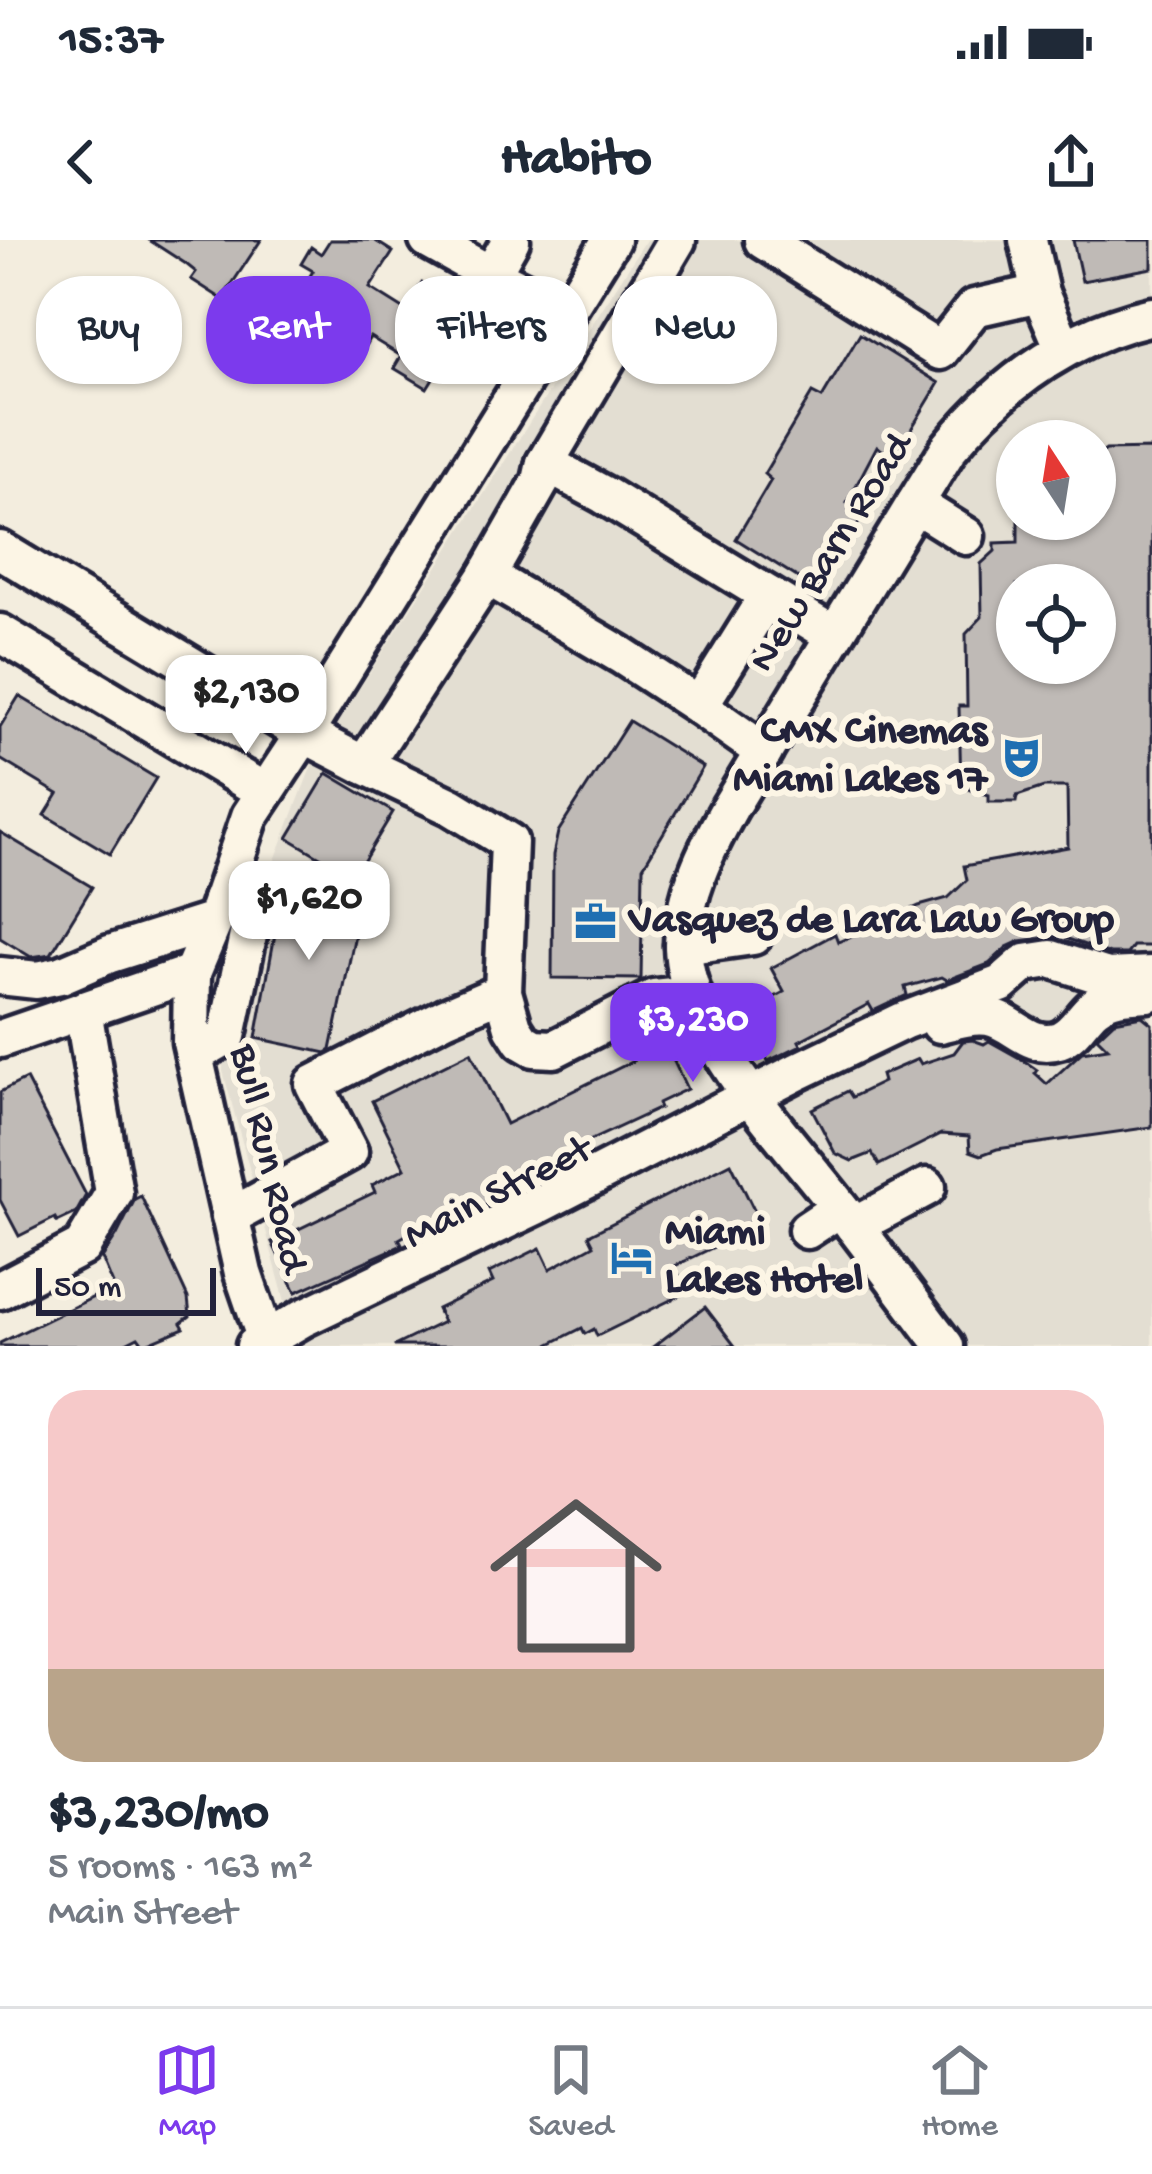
<!DOCTYPE html>
<html lang="en">
<head>
<meta charset="utf-8">
<style>
  :root { --surface:#fff; --page:#f2f2f3; --text:#1f2937; --muted:#747a83; --line:#e0e1e3; --accent:#7c3aed }
  body { margin:0; font-family:"Gochi Hand",sans-serif; background:var(--page); color:var(--text); height:100vh; display:flex; flex-direction:column; font-size:45px; white-space:nowrap }
  * { box-sizing:border-box; margin:0 }
  p { font-size:39px; color:var(--muted) }
  .icon { flex:none; width:66px; height:66px; fill:none; stroke:currentColor; stroke-width:2; stroke-linecap:round; stroke-linejoin:round }
  .map { position:relative; height:1106px; overflow:hidden }
  .side { display:flex; flex-direction:column; background:var(--surface); flex:1 }
  .side>* { flex:none }
  .top-card { position:absolute; left:36px; top:36px; width:1080px; height:108px; display:flex; gap:24px }
  .needle { width:78px; rotate:348deg }
  .tools { position:absolute; left:996px; top:180px; display:grid; gap:24px }
  .tools a { display:grid; place-items:center; width:120px; height:120px; border-radius:50%; background:var(--surface); box-shadow:0 3px 9px #0004; font-size:60px }
  .scale { position:absolute; left:36px; bottom:30px; width:180px; box-sizing:border-box; padding-left:12px; border:6px solid #22223b; border-top:0; font-size:33px; line-height:42px; white-space:nowrap; color:#22223b; -webkit-text-stroke:9px #fcf5e5; paint-order:stroke }
  .price { position:absolute; translate:-50% -102px; padding:0 27px; border-radius:24px; background:#fff; color:#222; font-size:39px; line-height:78px; filter:drop-shadow(0 3px 6px #0008) }
  .price::after { content:''; position:absolute; left:50%; top:72px; width:36px; height:27px; margin-left:-18px; background:inherit; clip-path:polygon(0 0,100% 0,50% 100%) }
  .price.on { background:var(--accent); color:#fff }
  ul { padding:0; list-style:none }
  li { display:grid; align-content:center; gap:24px; height:636px; padding:0 48px }
  li span { display:grid; place-items:center; height:372px; border-radius:36px; color:#555 }
  li>.icon { margin-inline-start:auto }
  span .icon { width:216px; height:216px; fill:#fffc; stroke-width:1 }
  li b { font-size:51px }
  .pill { padding:0 42px; border-radius:48px; background:var(--surface); box-shadow:0 3px 9px #0004; font-size:42px; line-height:108px }
  .pill.on { background:var(--accent); color:#fff }
  .status { display:flex; justify-content:space-between; align-items:center; height:84px; padding:0 60px; background:var(--surface); direction:ltr }
  .status svg { height:33px; fill:currentColor }
  header { display:flex; justify-content:space-between; align-items:center; height:156px; padding:0 48px; background:var(--surface); font-size:54px; font-weight:700 }
  .tabs { display:flex; justify-content:space-around; align-items:center; height:168px; border-top:3px solid var(--line); background:var(--surface); font-size:33px; color:var(--muted) }
  .tabs a { display:grid; justify-items:center; gap:6px }
  .tabs .on { color:var(--accent) }
  .map>svg:first-child { display:block }
</style>
</head>
<body>
<div class="status"><b>15:37</b><svg viewBox="0 0 49 12"><path d="M0 12V9h3v3zM5 12V6h3v6zM10 12V3h3v9zM15 12V0h3v12zM26 1h20v11H26zM47 4h2v5h-2z"/></svg></div>
<header><svg class="icon" aria-label="back" viewBox="0 0 24 24"><path d="M15 5l-7 7 7 7"/></svg>Habito<svg class="icon" aria-label="share" viewBox="0 0 24 24"><path d="M12 15V3M7 8l5-5 5 5M5 13v7h14v-7"/></svg></header>
<div class="map">
<svg width="1152" height="1106" viewBox="0 0 1152 1106">
  <rect width="100%" height="100%" fill="#f3edde"/>
  <filter id="ink" filterUnits="userSpaceOnUse"><feTurbulence type="fractalNoise" baseFrequency=".00833" numOctaves="2"/><feDisplacementMap in="SourceGraphic" scale="24" xChannelSelector="R" yChannelSelector="G"/><feConvolveMatrix kernelMatrix="1 2 1 2 8 2 1 2 1" color-interpolation-filters="sRGB"/></filter>
  <g filter="url(#ink)">
    <!-- built -->
    <path fill="#e3ded2" fill-rule="evenodd" d="M646,0h506v1106h-855l-74,-275 1,-80 90,-231zM1017,201h78v78h-78zM1017,345h78v78h-78z"/>
    <!-- building -->
    <g fill="#bfbab6" stroke="#22223b" stroke-width="3" fill-rule="evenodd">
      <polygon points="149,0 261,0 222,59 191,39 196,32 186,24"/>
      <polygon points="330,0 374,0 393,12 370,48 405,70 422,43 444,57 451,47 479,64 427,148 394,128 401,116 370,97 365,106 292,65 313,31 301,24 311,7 321,14"/>
      <polygon points="1073,0 1152,0 1152,28 1082,41"/>
      <polygon points="860,94 939,143 893,219 877,206 847,263 865,273 816,349 736,299 771,240 764,234 812,153 822,158"/>
      <path d="M1152,209v497h-19l-6,8h-17l-50,-18 -40,5 -13,6 -18,17 -42,16 -5,-3 -37,10 2,8 -34,16 -4,-7 -70,37 2,4 -33,16 -25,-47 41,-22 -13,-24 64,-34 3,8 81,-36 29,-8 19,-18 -3,-14 104,-19 -1,-60h-23l-27,9 -1,6h-27v-7l-28,-8 -2,-81h8l-1,-72 16,-17 -1,-53 14,-13v-8l23,-1v-23h77v-61l11,-8zM1017,345h78v78h-78z"/>
      <polygon points="19,456 156,538 110,614 45,575 58,554 0,519 0,487"/>
      <polygon points="629,481 703,527 643,627 641,739 552,738 553,615 558,592"/>
      <polygon points="327,533 393,572 354,637 288,598"/>
      <polygon points="0,592 92,647 51,714 31,717 0,698"/>
      <polygon points="286,634 364,651 331,810 326,813 256,798"/>
      <polygon points="1142,776 1152,784 1152,887 997,909 981,915 970,911 969,896 941,894 879,925 872,913 852,921 835,913 812,869 848,851 852,857 883,842 881,835 918,819 921,824 954,813 963,801 973,800 984,804 989,801 1023,820 1037,830 1035,833 1047,844 1082,812 1108,808 1097,797 1114,781"/>
      <polygon points="655,803 661,815 669,811 687,849 658,863 660,868 540,924 542,928 515,941 519,949 469,973 467,969 439,982 436,978 399,999 402,1005 296,1052 272,1002 375,952 372,945 405,928 372,861 471,812 506,884 633,821 630,815"/>
      <polygon points="26,839 86,955 76,973 57,982 55,978 19,996 0,960 0,852"/>
      <polygon points="731,923 758,978 724,995 726,1001 673,1027 691,1050 597,1096 594,1089 585,1094 582,1088 546,1106 394,1106 443,1082 437,1069 493,1042 489,1033 540,1008 550,1029 594,1005 589,995"/>
      <polygon points="141,956 188,1058 190,1076 181,1083 184,1088 144,1105 138,1097 120,1106 0,1106 0,1103 114,1047 102,1018 117,995 135,959"/>
      <polygon points="705,1067 735,1106 654,1106"/>
    </g>
    <g fill="none" stroke-linecap="round" stroke-linejoin="round">
      <defs>
        <g id="minor">
          <polyline points="428,0 491,35 511,0"/>
          <polyline points="677,0 545,223 604,255 834,395"/>
          <polyline points="763,0 940,111 974,68 1040,53"/>
          <polyline points="1028,0 1040,53 1064,109"/>
          <polyline points="491,35 566,72"/>
          <polyline points="915,264 966,296"/>
          <polyline points="0,310 304,494 364,525 487,336 541,241 545,223"/>
          <polyline points="487,336 621,415 699,466"/>
          <polyline points="0,393 265,552"/>
          <polyline points="764,512 699,466 768,355"/>
          <polyline points="364,525 452,567 509,602 503,752 513,787 522,801 534,808 554,809 654,758 691,754"/>
          <polyline points="683,706 753,696"/>
          <polyline points="0,736 37,740 61,735 110,714 214,681"/>
          <path d="M940,784c15,-4 32,-9 48,-7 26,4 41,33 71,23 16,-6 22,-22 35,-33 16,-13 34,-13 54,-14"/>
          <polyline points="0,799 192,733"/>
          <polyline points="194,815 227,796 251,681 221,660"/>
          <polyline points="230,977 349,912 314,844 445,777 503,752"/>
          <polyline points="854,986 927,947"/>
          <polyline points="807,990 840,968"/>
          <polyline points="0,1050 82,1007 114,953 83,770"/>
          <polyline points="255,1106 303,1078 540,964 797,832 903,781 1001,744 1025,723 1051,719 1107,737 1152,735"/>
          <polyline points="268,1106 243,1033 191,802 192,733 214,681 250,576 304,494 611,0"/>
          <path d="M945,1106c-37,-48 -73,-98 -111,-146 -51,-65 -151,-171 -151,-256 1,-51 23,-94 47,-137l219,-359c53,-65 120,-113 203,-132"/>
        </g>
      </defs>
      <!-- minor casing -->
      <use href="#minor" stroke="#22223b" stroke-width="45"/>
      <!-- minor -->
      <use href="#minor" stroke="#fcf5e5" stroke-width="36"/>
    </g>
  </g>
  <!-- icons -->
  <defs>
    <symbol id="theatre-bare" viewBox="-9 -9 18 18"><path d="M-5-5.5Q0-4 5-5.5V0Q5 5 0 6Q-5 5-5 0ZM-3.3-2.5H-1v1.5H-3.3ZM1-2.5H3.3v1.5H1ZM-2.8 1Q0 5.5 2.8 1Z" fill="#1f6fb2" stroke="#fcf5e5" stroke-width="2.5" paint-order="stroke"/></symbol>
    <symbol id="office-bare" viewBox="-9 -9 18 18"><path d="M-6-3h4V-5.5h4V-3h4V5H-6ZM-1-4.5V-3h2v-1.5ZM-6 0V1H6V0Z" fill="#1f6fb2" stroke="#fcf5e5" stroke-width="2.5" paint-order="stroke"/></symbol>
    <symbol id="hotel-bare" viewBox="-9 -9 18 18"><path d="M-6-4.5h1.5V1H6V5H4.5V3h-9V5H-6ZM-4 0a1.8 1.8 0 1 1 3.6 0ZM.5 0V-2.5h3Q6-2.5 6 0Z" fill="#1f6fb2" stroke="#fcf5e5" stroke-width="2.5" paint-order="stroke"/></symbol>
  </defs>
  <g fill-rule="evenodd">
    <use href="#theatre-bare" x="992" y="488" width="59" height="59"/>
    <use href="#office-bare" x="566" y="652" width="59" height="59"/>
    <use href="#hotel-bare" x="602" y="988" width="59" height="59"/>
  </g>
  <g text-anchor="middle" dominant-baseline="central" stroke-width="12" stroke-linejoin="round" paint-order="stroke">
    <!-- street labels -->
    <g font-size="42" fill="#22223b" stroke="#fcf5e5">
      <text transform="translate(833 314) rotate(-58)">New Barn Road</text>
      <text transform="translate(266 919) rotate(77)">Bull Run Road</text>
      <text transform="translate(499 955) rotate(-27)">Main Street</text>
    </g>
    <!-- poi labels -->
    <g font-size="42" font-weight="bold" fill="#22223b" stroke="#fcf5e5" text-anchor="start">
      <text x="987" y="493" text-anchor="end">CMX Cinemas<tspan x="987" dy="48">Miami Lakes 17</tspan></text>
      <text x="629" y="682">Vasquez de Lara Law Group</text>
      <text x="665" y="994">Miami<tspan x="665" dy="48">Lakes Hotel</tspan></text>
    </g>
  </g>
</svg>
<div class="tools">
<a><svg class="needle" viewBox="-14 -14 28 28"><path d="M0-13l5 13h-10z" fill="#e53935"/><path d="M0 13l5-13h-10z" fill="#747a83"/></svg></a>
<a><svg class="icon" aria-label="locate" viewBox="0 0 24 24"><circle cx="12" cy="12" r="6"/><path d="M12 2v4M12 18v4M2 12h4M18 12h4"/></svg></a>
</div>
<div class="scale">50 m</div>
<b class="price" style="left:246px;top:517px">$2,130</b>
<b class="price" style="left:309px;top:723px">$1,620</b>
<b class="price on" style="left:693px;top:845px">$3,230</b>
<div class="top-card">
<a class="pill">Buy</a>
<a class="pill on">Rent</a>
<a class="pill">Filters</a>
<a class="pill">New</a>
</div>
</div>
<section class="side">
<ul>
<li><span style="background:linear-gradient(#f6c9c9 75%,#b9a48a 0)"><svg class="icon" aria-label="home" viewBox="0 0 24 24"><path d="M3 11l9-7 9 7M6 9v11h12V9"/></svg></span><div><b>$3,230/mo</b><p>5 rooms · 163 m²</p><p>Main Street</p></div></li>
</ul>
</section>
<nav class="tabs">
<a class="on"><svg class="icon" aria-label="map" viewBox="0 0 24 24"><path d="M3 6l6-2 6 2 6-2v14l-6 2-6-2-6 2zM9 4v14M15 6v14"/></svg>Map</a>
<a><svg class="icon" aria-label="saved" viewBox="0 0 24 24"><path d="M7 4h10v16l-5-4-5 4z"/></svg>Saved</a>
<a><svg class="icon" aria-label="home" viewBox="0 0 24 24"><path d="M3 11l9-7 9 7M6 9v11h12V9"/></svg>Home</a>
</nav>
</body>
</html>
